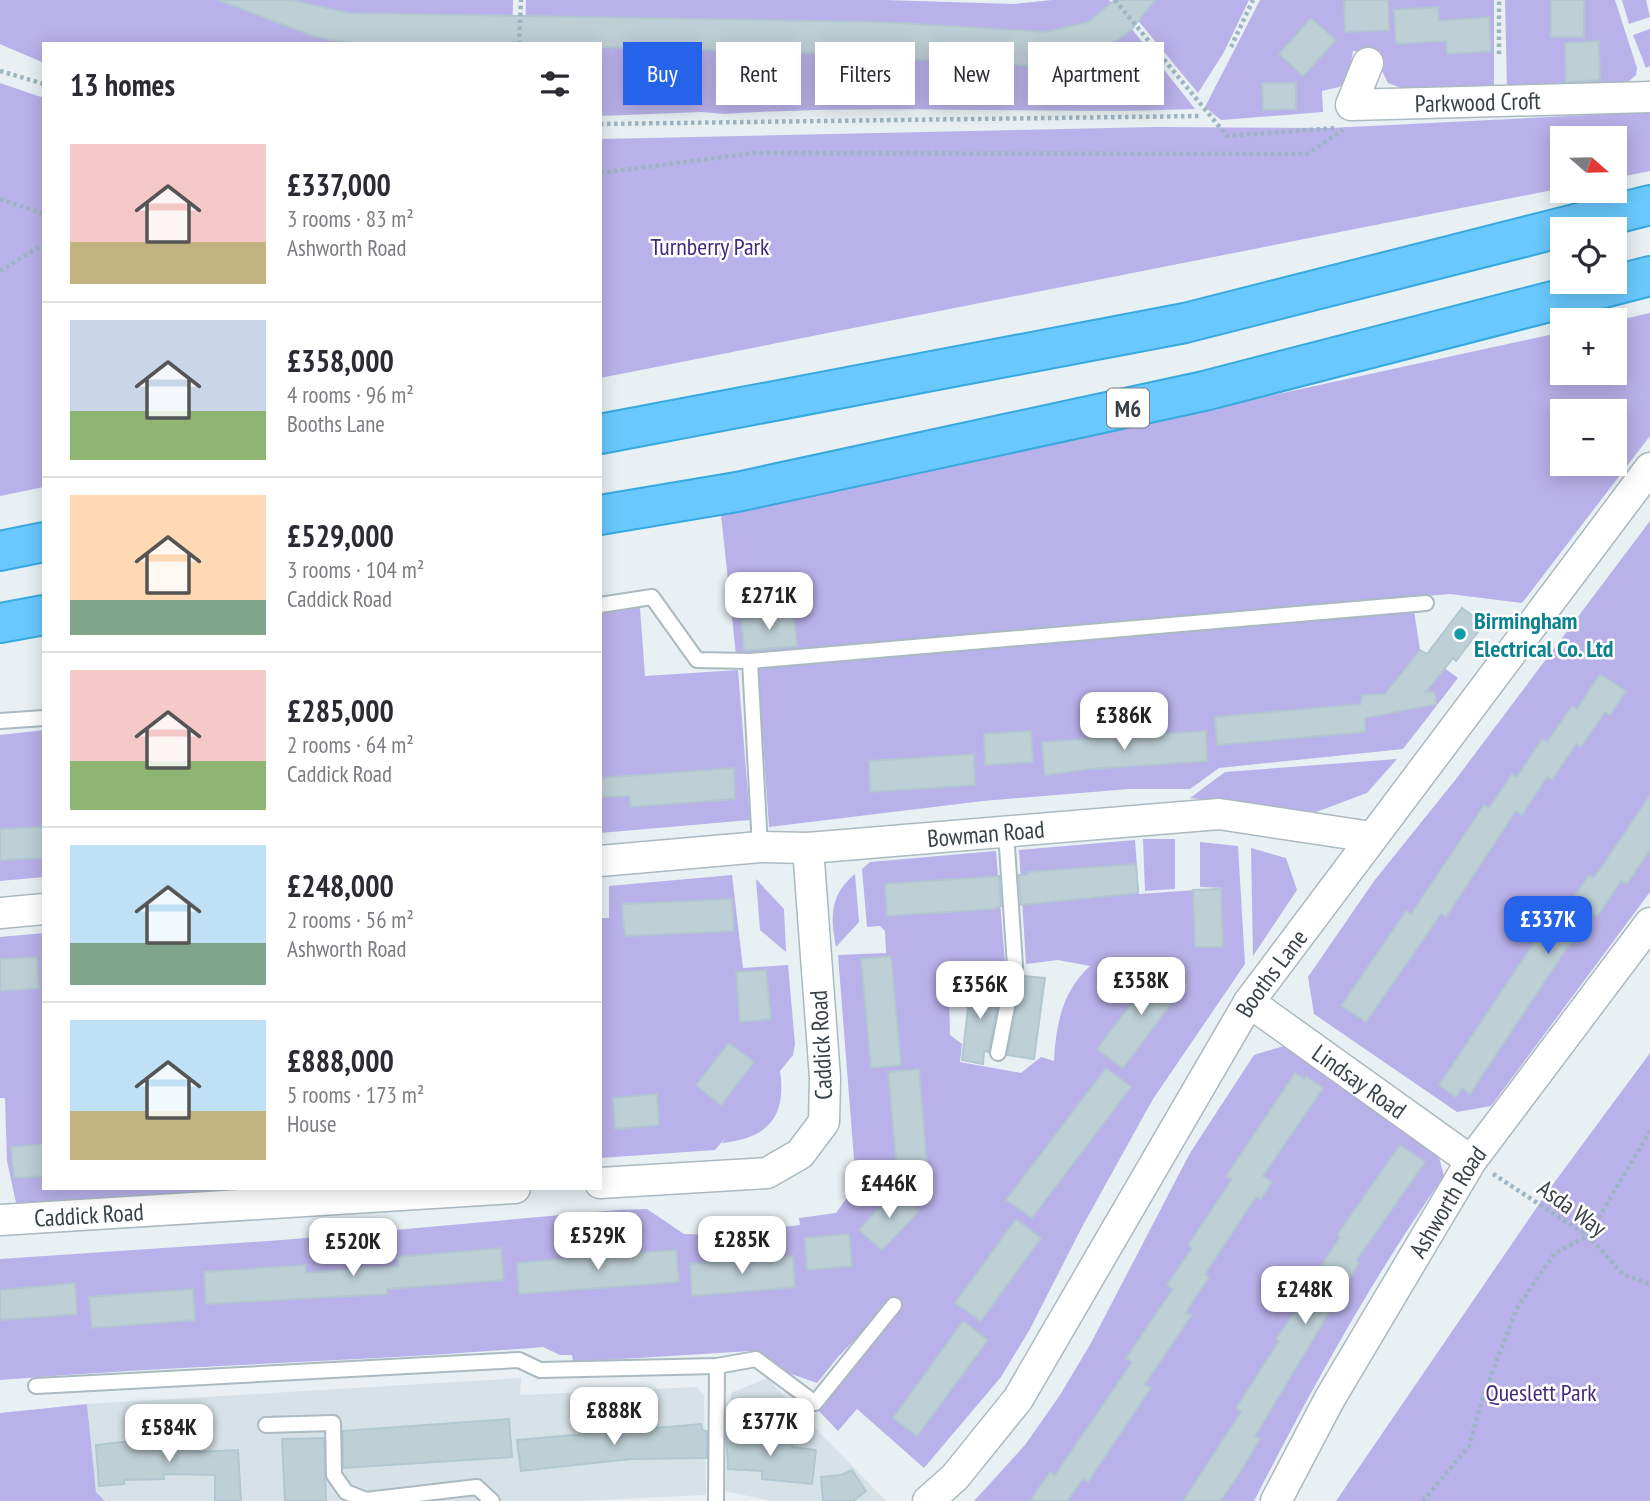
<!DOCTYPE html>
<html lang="en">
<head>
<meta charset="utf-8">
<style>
  :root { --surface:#fff; --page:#f2f2f3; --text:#2b2b33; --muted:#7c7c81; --line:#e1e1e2; --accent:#2563eb }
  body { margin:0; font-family:"PT Sans Narrow",sans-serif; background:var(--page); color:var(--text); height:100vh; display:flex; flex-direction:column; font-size:26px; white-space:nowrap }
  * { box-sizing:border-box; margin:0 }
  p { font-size:23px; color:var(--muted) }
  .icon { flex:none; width:38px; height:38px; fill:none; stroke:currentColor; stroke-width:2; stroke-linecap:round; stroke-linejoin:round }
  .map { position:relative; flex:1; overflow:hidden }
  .side { position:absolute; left:42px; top:42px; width:560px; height:1148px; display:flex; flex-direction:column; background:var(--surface); border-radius:0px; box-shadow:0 4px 18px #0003 }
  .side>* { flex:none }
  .guide { position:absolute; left:623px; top:42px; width:665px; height:63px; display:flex; gap:14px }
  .needle { width:46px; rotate:110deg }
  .tools { position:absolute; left:1550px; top:126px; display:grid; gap:14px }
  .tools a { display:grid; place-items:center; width:77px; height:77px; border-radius:0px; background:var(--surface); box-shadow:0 4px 18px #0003; font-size:35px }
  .price { position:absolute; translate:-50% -60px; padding:0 16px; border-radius:14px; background:#fff; color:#222; font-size:23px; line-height:46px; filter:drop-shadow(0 2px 4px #0008) }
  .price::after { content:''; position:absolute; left:50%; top:42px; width:21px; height:16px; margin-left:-10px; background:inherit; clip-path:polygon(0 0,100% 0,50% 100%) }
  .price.selected { background:var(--accent); color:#fff }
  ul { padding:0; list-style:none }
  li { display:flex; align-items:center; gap:21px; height:175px; padding:0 28px }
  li+li { border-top:2px solid var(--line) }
  li span { display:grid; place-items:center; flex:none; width:196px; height:140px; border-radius:0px; color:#555 }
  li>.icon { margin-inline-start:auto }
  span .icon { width:84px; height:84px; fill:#fffc; stroke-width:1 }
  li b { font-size:30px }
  h2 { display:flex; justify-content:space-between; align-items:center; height:84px; padding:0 28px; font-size:30px }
  .tag { padding:0 24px; border-radius:0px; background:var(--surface); box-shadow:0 4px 18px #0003; font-size:24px; line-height:63px }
  .tag.selected { background:var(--accent); color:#fff }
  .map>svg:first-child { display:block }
</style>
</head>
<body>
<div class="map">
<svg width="1650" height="1501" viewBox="0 0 1650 1501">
  <rect width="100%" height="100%" fill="#e8f0f4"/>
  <!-- residential -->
  <g fill="#d6e2e8">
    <polygon points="521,1378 520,1395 697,1387 704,1395 706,1495 578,1501 105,1501 96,1492 87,1404"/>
    <polygon points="767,1378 886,1501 771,1501 725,1491 731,1393"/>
  </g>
  <!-- green -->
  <g fill="#b9b1e9" fill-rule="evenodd">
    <polygon points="0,0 513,0 512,44 44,44 44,63 0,44"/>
    <path d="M526,0h359l129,4 38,-4h57l86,109c-156,6 -313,-6 -470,5l-24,-2 -101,4v-72h-75z"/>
    <polygon points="1121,0 1249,0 1224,52 1198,93"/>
    <polygon points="1260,0 1494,0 1494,88 1404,89 1388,83 1382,71 1381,52 1353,51 1348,81 1339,87 1322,91 1323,112 1221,120 1205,107"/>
    <polygon points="1505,0 1615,0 1637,68 1636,75 1627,83 1507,89"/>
    <polygon points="1622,0 1646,0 1650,17 1629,24"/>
    <polygon points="1650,29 1650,66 1646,68 1633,35"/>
    <polygon points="0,83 44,98 44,487 0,496"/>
    <polygon points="1650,112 1650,171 1615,178 1615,138 1563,138 1563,188 600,378 600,139 1157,127 1330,128"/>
    <path d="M1650,313v123l-128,167 -72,-9 -714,61 -15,-140 842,-183v41h52v-52zM1563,411h52v53h-52z"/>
    <polygon points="1650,521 1650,892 1491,1106 1457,1112 1314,1014 1308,977 1374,881 1456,779"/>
    <polygon points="640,608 645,676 738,670 750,820 600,833 600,613"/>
    <polygon points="1414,611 1420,650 1458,678 1403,749 1219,768 1190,789 1129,789 983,801 769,827 758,668 854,655"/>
    <polygon points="44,730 44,877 0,881 0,735"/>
    <polygon points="1397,759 1367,793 1316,812 1190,798 1225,772"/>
    <polygon points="1143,839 1175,839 1175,889 1145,891"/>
    <path d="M1135,840l4,54 86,-6 -25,-1v-45l38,4 7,118 -92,135 -71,128 -52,102 -29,48 -77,91 -67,-59 -19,22 -20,-21 85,-105 -8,-7 -57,59 -21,26 -37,-13 -29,-19 -178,11 -1,-7h-12l-17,-8c-181,15 -362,18 -543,33v-121l282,-19 336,-30 29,-1 37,25 31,1 85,-10 -1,-7 37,-5 20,-28 -18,-230 48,-2 -1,-22 -5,-5 -13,1 -5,-58 8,-7 126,-11 9,112 -48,5 -8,27 1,40 12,9 -2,18 61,11 20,-16 13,4c2,-37 8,-69 36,-95l-32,-6 -32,4 -7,-114z"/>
    <polygon points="1251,848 1286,858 1297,890 1253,956"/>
    <path d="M855,874l4,48 -23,25c-6,-30 -6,-53 19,-73z"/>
    <path d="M732,875l11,93 45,-3 7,79 -2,11 -13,16c7,47 -13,67 -58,72l4,-6 -11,13 -115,8v-240h9v-32z"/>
    <polygon points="756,879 784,909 786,952 760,930"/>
    <polygon points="44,933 44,1188 254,1188 17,1207 7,1161 5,1098 0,1098 0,937"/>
    <path d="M1287,1045l149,101 8,30c-73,104 -132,212 -190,325h-280l51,-56 35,-50 31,-52 99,-190 64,-98z"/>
    <polygon points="1650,1053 1650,1501 1336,1501 1548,1191"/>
    <polygon points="87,1404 96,1492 105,1501 0,1501 0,1413"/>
  </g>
  <!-- building -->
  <g fill="#becfd6" stroke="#b1c7d1" stroke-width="2">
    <polygon points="218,0 292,0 348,13 882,22 1047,32 1088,22 1115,0 1155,0 1131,30 1097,55 1049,67 803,53 600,47 600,44 358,44 316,37"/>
    <polygon points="1344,0 1388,0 1389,30 1345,32"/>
    <rect x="1551" y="0" width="33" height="37"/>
    <polygon points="1438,7 1439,21 1489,17 1491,51 1447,54 1446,41 1396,44 1394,10"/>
    <polygon points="1311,18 1336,40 1303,76 1279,54"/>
    <polygon points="1599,41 1600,80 1566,82 1565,43"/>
    <polygon points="1262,83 1296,83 1296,109 1263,110"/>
    <polygon points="1462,608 1484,624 1456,661 1453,658 1426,692 1435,692 1436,704 1365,718 1365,732 1217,745 1215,717 1361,704 1362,695 1385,694 1420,650 1427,654"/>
    <polygon points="794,614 797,646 744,651 741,619"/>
    <polygon points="1600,674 1626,691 1610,715 1605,712 1581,747 1576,744 1552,780 1547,777 1522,815 1516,811 1446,917 1441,914 1366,1022 1341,1006 1406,911 1411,914 1484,805 1489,808 1512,774 1517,777 1542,739 1547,742 1572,706 1577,709"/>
    <polygon points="1031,731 1033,762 985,765 984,734"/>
    <polygon points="1206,731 1207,761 1090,769 1045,775 1042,742"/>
    <polygon points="974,754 975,785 870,792 869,761"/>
    <polygon points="734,768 735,799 630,807 630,796 600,797 600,778"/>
    <polygon points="1650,795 1650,850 1627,884 1621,881 1597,917 1593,914 1567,948 1470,1094 1462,1088 1456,1097 1439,1085 1529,950 1565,902 1568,905 1589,875 1594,878"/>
    <polygon points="44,827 44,858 0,860 0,829"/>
    <polygon points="1136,864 1138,893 1021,905 1019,875 1027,875 1027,872"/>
    <polygon points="999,876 1001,906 993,909 887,916 885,884"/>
    <polygon points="1221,889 1223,947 1195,947 1193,890"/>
    <polygon points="732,899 734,931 625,936 622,904"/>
    <polygon points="891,956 901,1065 871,1068 861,959"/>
    <polygon points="37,957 39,988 0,991 0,959"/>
    <polygon points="1158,969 1166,969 1186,984 1123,1068 1097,1049"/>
    <polygon points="766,970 771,1019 740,1022 736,972"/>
    <polygon points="1023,976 1045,978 1034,1059 1007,1055"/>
    <polygon points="971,982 1001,986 989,1052 984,1051 983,1064 962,1060"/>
    <polygon points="729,1043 754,1062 721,1105 696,1085"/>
    <polygon points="1106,1068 1131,1087 1032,1218 1006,1200"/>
    <polygon points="919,1069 928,1177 898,1180 888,1072"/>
    <polygon points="1295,1073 1304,1079 1306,1076 1323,1088 1263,1176 1272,1182 1261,1199 1256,1197 1205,1274 1209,1277 1186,1312 1192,1315 1145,1384 1151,1388 1088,1482 1083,1479 1067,1501 1030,1501 1050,1472 1055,1475 1132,1362 1126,1358 1173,1289 1167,1285 1192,1248 1188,1245 1232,1179 1226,1176"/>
    <polygon points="657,1094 659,1125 615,1129 613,1098"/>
    <polygon points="44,1144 44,1176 14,1178 11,1147"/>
    <polygon points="1400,1145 1425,1162 1356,1261 1359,1263 1255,1436 1260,1439 1239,1474 1220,1501 1183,1501 1241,1412 1236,1408 1279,1341 1276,1339 1298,1307 1295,1305 1340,1237 1337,1235"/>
    <polygon points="895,1190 919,1211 882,1250 859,1230"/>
    <polygon points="1016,1219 1041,1238 981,1321 955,1303"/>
    <polygon points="849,1234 852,1266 807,1270 805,1238"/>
    <polygon points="501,1248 504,1280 387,1289 387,1294 206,1304 204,1272 305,1265 306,1273 398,1266 398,1257"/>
    <polygon points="676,1250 679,1282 519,1294 517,1263"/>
    <polygon points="793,1256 795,1287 692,1296 690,1264"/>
    <polygon points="75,1283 77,1314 0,1320 0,1290"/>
    <polygon points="193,1289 195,1320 92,1328 89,1297"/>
    <polygon points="963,1321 988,1340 917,1436 893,1418"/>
    <polygon points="509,1419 512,1457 343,1468 343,1431"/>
    <polygon points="701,1424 702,1430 707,1431 707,1458 631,1459 521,1471 517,1440"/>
    <polygon points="726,1432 753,1434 753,1438 792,1443 792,1447 816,1450 812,1484 762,1479 762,1471 728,1469"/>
    <polygon points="162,1438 199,1441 198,1452 238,1450 241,1501 215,1501 215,1475 163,1474 164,1479 124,1480 124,1484 99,1486 96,1445"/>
    <polygon points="324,1438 326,1501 285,1501 282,1439"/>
    <polygon points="852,1470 866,1491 853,1501 823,1501 821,1477 841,1475"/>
  </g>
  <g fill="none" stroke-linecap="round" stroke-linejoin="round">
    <defs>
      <g id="lane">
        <polyline points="600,605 652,597 697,660 750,661 1426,603"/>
        <polyline points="750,661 760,847"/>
        <polyline points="0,721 44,718"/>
        <polyline points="998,1053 1015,966 1006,832"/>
        <polyline points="36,1386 519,1360 540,1370 717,1366 756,1359 815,1403 894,1305"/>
        <polyline points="266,1425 333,1423 334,1475 346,1492 366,1500 477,1487 492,1501"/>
        <polyline points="716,1501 717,1366"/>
      </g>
      <g id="street">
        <path id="s1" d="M1368,63l-17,42 299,-8"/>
        <path id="s2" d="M600,861l160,-14 48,1 411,-34 152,23"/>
        <polyline points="0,913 44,909"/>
        <path id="s3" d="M1249,1002l222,159"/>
        <polyline points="600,1183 767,1173 800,1154 824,1122 825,1078 808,848"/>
        <path id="s4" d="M0,1220l515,-32"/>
        <path id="s5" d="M928,1501l27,-24 63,-78 231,-397 401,-534"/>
        <path id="s6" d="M1276,1501l53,-101 142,-239 179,-238"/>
      </g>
      <g id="highway">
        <polyline points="600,434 1185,323 1650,205"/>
        <polyline points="600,515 737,492 1204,391 1650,276"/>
        <polyline points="0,551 44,542"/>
        <polyline points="0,623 44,615"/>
      </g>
    </defs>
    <!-- lane casing -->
    <use href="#lane" stroke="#abb9c0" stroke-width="18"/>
    <!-- street casing -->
    <use href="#street" stroke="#abb9c0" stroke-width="33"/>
    <!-- highway casing -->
    <use href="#highway" stroke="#37a9e0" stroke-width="42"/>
    <!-- path -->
    <g stroke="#9cb5c2" stroke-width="4.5" stroke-dasharray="3.5 3.5" stroke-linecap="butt">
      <polyline points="1115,0 1227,136 1336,128"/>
      <polyline points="519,44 521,0"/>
      <polyline points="1231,47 1253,0"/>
      <polyline points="1499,54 1499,0"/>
      <polyline points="0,71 44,84"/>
      <polyline points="600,124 1199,116"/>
      <polyline points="600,173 754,153 1307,154 1343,130"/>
      <polyline points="0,199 44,214"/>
      <polyline points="0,271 44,244"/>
      <polyline points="1493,1174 1588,1236 1624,1275 1650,1284"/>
      <polyline points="1423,1501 1469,1446 1483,1397 1517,1308 1555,1253 1588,1236 1650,1131"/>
    </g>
    <!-- lane -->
    <use href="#lane" stroke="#fff" stroke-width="14"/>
    <!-- street -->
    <use href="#street" stroke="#fff" stroke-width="30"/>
    <!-- highway -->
    <use href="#highway" stroke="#69c9ff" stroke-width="38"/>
  </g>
  <!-- markers -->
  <circle fill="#0f9aa8" stroke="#fff" stroke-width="2.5" cx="1460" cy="634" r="7"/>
  <g text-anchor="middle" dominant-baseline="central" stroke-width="5" stroke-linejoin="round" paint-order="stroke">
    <!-- shield labels -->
    <rect fill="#fff" stroke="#737b7f" stroke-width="2" x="1107" y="388.5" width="42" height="39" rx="5"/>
    <g font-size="23" font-weight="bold" fill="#374348">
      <text x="1128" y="408">M6</text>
    </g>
    <!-- street labels -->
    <g font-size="24" fill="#374348" stroke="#fff">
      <text stroke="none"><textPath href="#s1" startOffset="172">Parkwood Croft</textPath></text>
      <text stroke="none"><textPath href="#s2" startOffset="387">Bowman Road</textPath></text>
      <text stroke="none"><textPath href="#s5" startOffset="632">Booths Lane</textPath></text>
      <text transform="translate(821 1045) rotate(-93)">Caddick Road</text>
      <text stroke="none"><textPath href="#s3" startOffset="136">Lindsay Road</textPath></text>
      <text stroke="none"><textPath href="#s6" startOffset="345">Ashworth Road</textPath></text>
      <text transform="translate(1572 1208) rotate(36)">Asda Way</text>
      <text stroke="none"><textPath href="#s4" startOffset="89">Caddick Road</textPath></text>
    </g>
    <!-- park labels -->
    <g font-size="24" fill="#43297b" stroke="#fff">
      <text x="710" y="246">Turnberry Park</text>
      <text x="1541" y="1392">Queslett Park</text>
    </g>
    <!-- culture labels -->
    <g font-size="24" font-weight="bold" fill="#0d838f" stroke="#fff" text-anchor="start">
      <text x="1474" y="620">Birmingham<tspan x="1474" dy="28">Electrical Co. Ltd</tspan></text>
    </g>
  </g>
</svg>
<div class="tools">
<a><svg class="needle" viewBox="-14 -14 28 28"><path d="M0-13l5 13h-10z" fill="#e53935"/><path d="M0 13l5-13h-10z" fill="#7c7c81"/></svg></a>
<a><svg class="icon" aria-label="locate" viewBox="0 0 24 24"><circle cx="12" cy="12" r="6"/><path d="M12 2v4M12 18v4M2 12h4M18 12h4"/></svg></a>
<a>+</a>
<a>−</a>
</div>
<b class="price" style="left:769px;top:632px">£271K</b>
<b class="price" style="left:1124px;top:752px">£386K</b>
<b class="price selected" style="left:1548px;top:956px">£337K</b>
<b class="price" style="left:1141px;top:1017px">£358K</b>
<b class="price" style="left:980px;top:1021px">£356K</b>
<b class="price" style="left:889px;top:1220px">£446K</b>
<b class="price" style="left:598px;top:1272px">£529K</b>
<b class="price" style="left:742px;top:1276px">£285K</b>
<b class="price" style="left:353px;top:1278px">£520K</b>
<b class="price" style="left:1305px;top:1326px">£248K</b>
<b class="price" style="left:614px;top:1447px">£888K</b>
<b class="price" style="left:770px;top:1458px">£377K</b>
<b class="price" style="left:169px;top:1464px">£584K</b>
<div class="guide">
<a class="tag selected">Buy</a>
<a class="tag">Rent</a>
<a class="tag">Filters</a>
<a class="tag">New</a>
<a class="tag">Apartment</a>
</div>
<section class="side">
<h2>13 homes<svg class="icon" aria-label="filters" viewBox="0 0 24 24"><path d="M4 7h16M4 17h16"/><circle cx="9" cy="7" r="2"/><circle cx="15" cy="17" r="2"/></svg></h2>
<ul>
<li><span style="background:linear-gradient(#f6c9c9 70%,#c2b280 0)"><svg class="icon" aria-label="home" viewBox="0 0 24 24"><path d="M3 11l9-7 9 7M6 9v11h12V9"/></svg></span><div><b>£337,000</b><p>3 rooms · 83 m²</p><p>Ashworth Road</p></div></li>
<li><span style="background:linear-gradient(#c9d6e8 65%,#8fb573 0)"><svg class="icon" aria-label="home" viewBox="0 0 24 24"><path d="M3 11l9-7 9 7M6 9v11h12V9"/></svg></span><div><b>£358,000</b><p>4 rooms · 96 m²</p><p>Booths Lane</p></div></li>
<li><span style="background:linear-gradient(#ffd9b3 75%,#7fa58c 0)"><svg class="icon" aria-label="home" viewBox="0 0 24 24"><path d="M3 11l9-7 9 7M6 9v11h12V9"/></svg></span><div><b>£529,000</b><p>3 rooms · 104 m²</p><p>Caddick Road</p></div></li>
<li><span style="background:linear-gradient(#f6c9c9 65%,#8fb573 0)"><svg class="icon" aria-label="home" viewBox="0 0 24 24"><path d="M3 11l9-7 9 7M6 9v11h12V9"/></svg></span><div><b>£285,000</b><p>2 rooms · 64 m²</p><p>Caddick Road</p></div></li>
<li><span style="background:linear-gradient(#bfe0f5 70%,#7fa58c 0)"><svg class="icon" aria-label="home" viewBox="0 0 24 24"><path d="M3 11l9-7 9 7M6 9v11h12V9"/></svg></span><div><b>£248,000</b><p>2 rooms · 56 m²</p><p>Ashworth Road</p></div></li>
<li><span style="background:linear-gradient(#bfe0f5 65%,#c2b280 0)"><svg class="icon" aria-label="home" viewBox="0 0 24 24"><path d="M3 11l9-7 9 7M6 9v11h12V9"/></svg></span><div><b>£888,000</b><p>5 rooms · 173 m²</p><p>House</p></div></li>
</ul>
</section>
</div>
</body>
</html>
